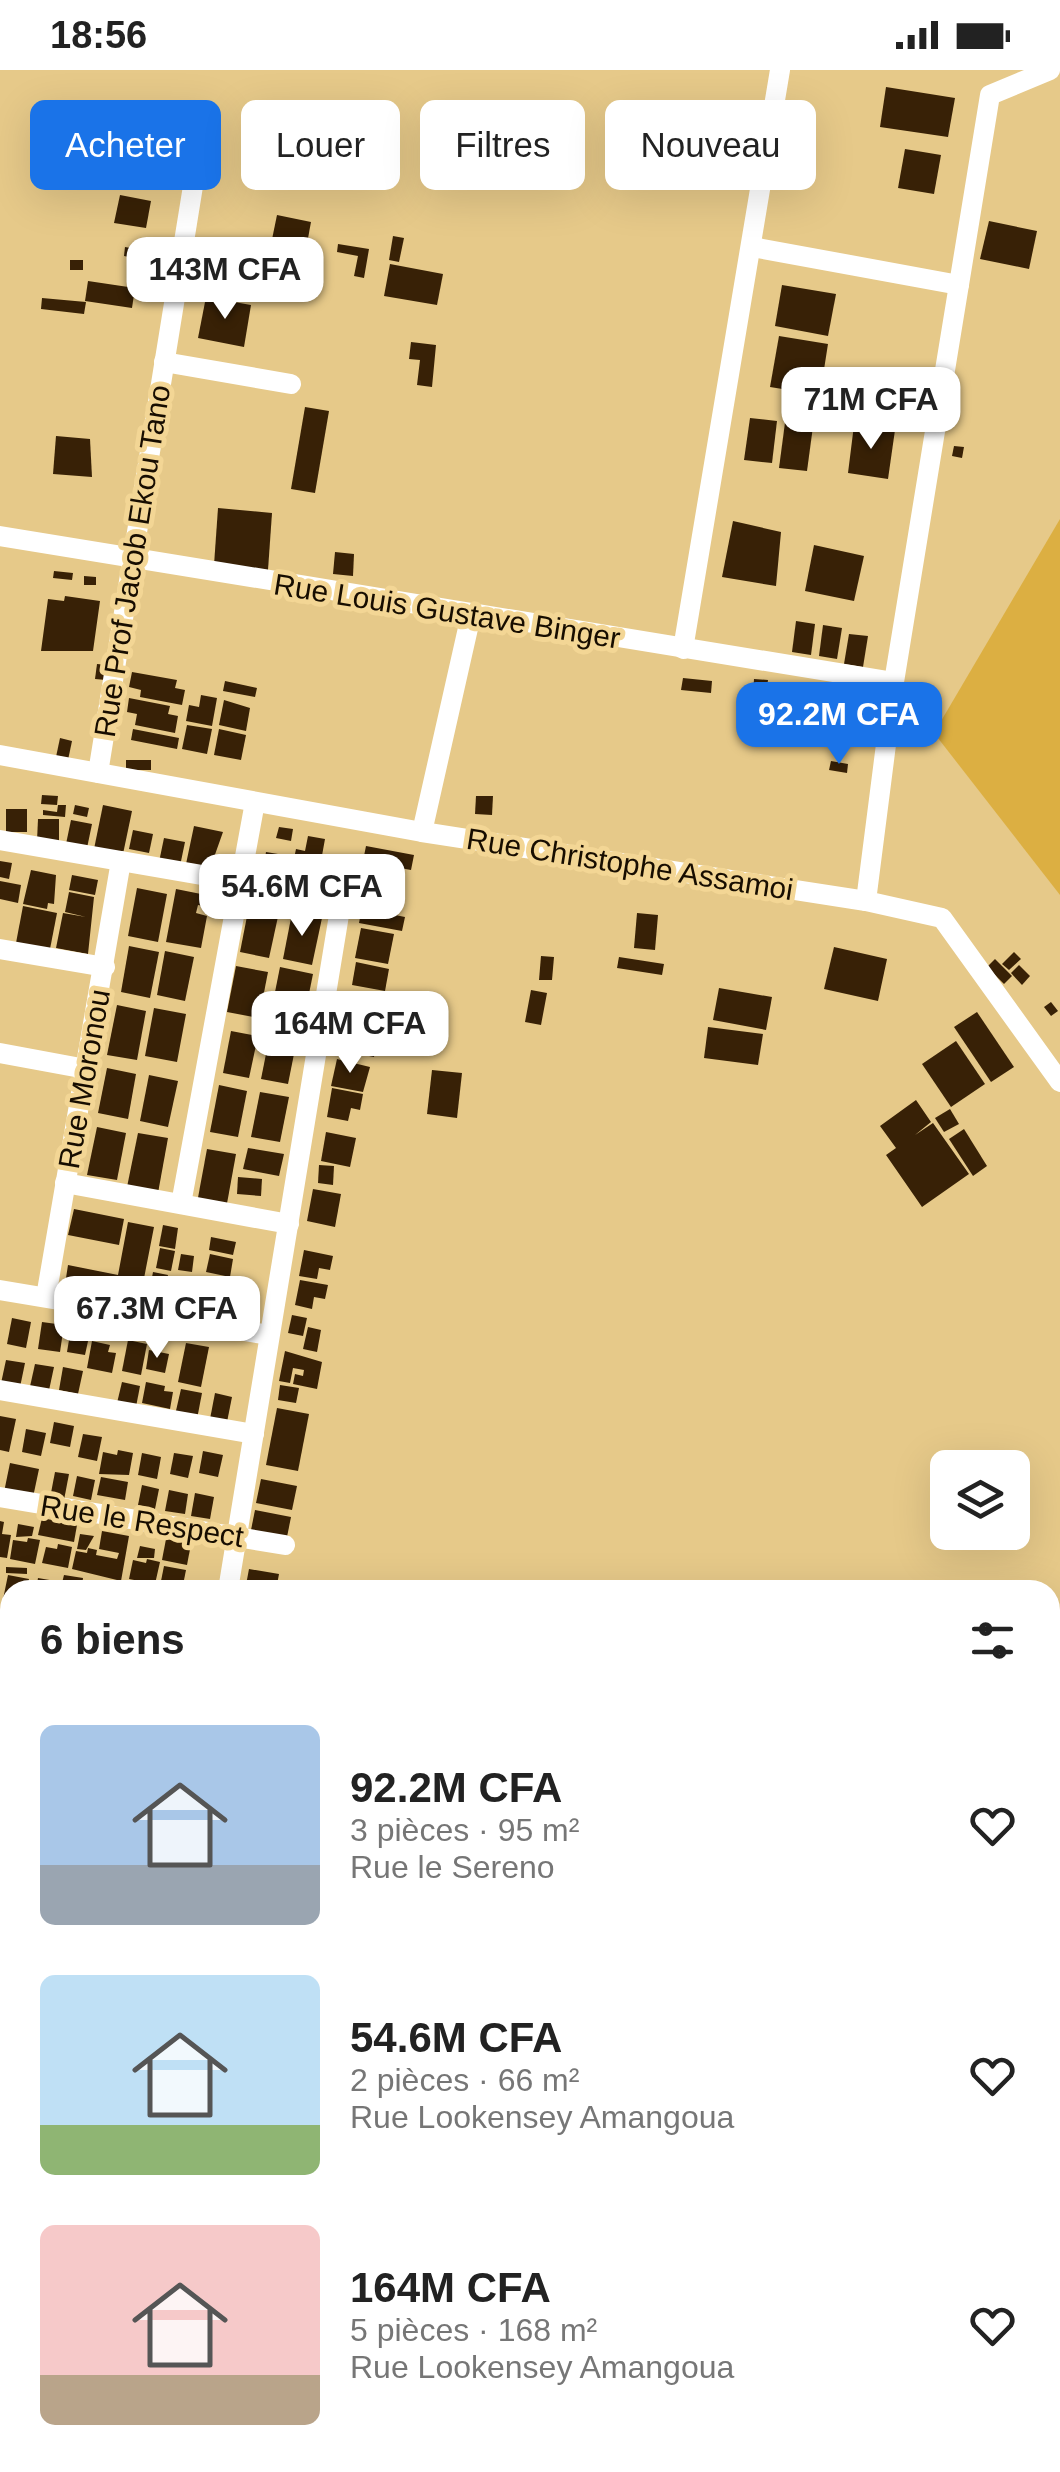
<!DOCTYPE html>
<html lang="fr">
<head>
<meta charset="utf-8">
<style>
  :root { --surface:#fff; --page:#f6f6f6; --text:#222; --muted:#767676; --accent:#1a73e8 }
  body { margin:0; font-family:Helvetica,sans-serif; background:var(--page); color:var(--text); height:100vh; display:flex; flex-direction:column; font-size:38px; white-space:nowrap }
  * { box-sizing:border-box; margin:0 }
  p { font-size:32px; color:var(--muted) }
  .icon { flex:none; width:55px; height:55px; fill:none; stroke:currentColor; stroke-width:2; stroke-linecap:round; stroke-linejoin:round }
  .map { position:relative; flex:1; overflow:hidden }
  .sheet { position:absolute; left:0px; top:1510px; width:1060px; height:892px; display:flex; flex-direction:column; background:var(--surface); border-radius:30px 30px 0 0; box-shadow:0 10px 40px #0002 }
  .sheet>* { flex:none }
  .guide { position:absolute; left:30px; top:30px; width:1000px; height:90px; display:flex; gap:20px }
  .tools { position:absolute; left:930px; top:1380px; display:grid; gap:20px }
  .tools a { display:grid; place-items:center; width:100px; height:100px; border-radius:15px; background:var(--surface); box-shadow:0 10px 40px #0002; font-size:50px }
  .price { position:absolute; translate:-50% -85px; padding:0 22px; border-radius:20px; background:#fff; color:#222; font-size:32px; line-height:65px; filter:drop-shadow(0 2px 5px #0008) }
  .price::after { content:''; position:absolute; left:50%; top:60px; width:30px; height:22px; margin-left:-15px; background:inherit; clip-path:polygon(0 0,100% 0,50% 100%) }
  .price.current { background:var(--accent); color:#fff }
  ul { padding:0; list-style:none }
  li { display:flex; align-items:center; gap:30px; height:250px; padding:0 40px }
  li span { display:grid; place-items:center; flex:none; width:280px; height:200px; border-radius:15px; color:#555 }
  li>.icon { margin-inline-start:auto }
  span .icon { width:120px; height:120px; fill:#fffc; stroke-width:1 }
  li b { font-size:42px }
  h2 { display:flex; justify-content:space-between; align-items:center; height:120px; padding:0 40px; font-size:42px }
  .tag { padding:0 35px; border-radius:15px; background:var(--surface); box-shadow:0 10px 40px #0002; font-size:35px; line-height:90px }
  .tag.current { background:var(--accent); color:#fff }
  .status { display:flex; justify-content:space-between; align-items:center; height:70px; padding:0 50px; background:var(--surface); direction:ltr }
  .status svg { height:28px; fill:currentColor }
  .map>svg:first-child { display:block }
</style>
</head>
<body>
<div class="status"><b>18:56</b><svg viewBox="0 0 49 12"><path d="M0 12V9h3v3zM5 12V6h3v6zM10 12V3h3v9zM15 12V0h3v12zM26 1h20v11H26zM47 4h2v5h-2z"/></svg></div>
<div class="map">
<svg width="1060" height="2402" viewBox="0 0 1060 2402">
  <rect width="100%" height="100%" fill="#e6c989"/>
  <!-- green -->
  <polygon fill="#dcaf42" points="1060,449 1060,825 934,663"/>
  <!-- building -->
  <g fill="#382106">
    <polygon points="886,17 955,28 948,67 880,57"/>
    <polygon points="905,79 941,85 934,124 898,118"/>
    <polygon points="120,125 151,131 146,158 114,153"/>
    <polygon points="277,145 311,152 304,190 269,184"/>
    <polygon points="989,151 1037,161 1029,199 980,189"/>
    <polygon points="393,166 404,168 399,192 389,190"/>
    <polygon points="338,174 369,179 364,208 354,206 358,186 337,182"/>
    <polygon points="125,177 141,180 139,189 124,186"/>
    <rect x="70" y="190" width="13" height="10"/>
    <polygon points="390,194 443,204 437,235 384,226"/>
    <polygon points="133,201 155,204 154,211 132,208"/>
    <polygon points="88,211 135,218 132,238 85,231"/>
    <polygon points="782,215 836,224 828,266 775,256"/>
    <polygon points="206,227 251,235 244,277 198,268"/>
    <polygon points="42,228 86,232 84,244 41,239"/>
    <polygon points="779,266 828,274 820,325 770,317"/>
    <polygon points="411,272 436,275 432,317 417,315 420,290 409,289"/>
    <polygon points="305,337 329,341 315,423 291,419"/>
    <polygon points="786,345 814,349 807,401 779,398"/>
    <polygon points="750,348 777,351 772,393 744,390"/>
    <polygon points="854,355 895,360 888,409 848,403"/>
    <polygon points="56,366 90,369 92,407 53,404"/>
    <polygon points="954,376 964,377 962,388 952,386"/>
    <polygon points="218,438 272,443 268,500 214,495"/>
    <polygon points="733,451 781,462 776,516 722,507"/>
    <polygon points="814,475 864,486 854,531 805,521"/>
    <polygon points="335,482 354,484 353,506 333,504"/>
    <polygon points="54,501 73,503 72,510 53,508"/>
    <polygon points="84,506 96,507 96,515 84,515"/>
    <polygon points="65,526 100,531 93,581 41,581 48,529 64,531"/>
    <polygon points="796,551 815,554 811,585 792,582"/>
    <polygon points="823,555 842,558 837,589 819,586"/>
    <polygon points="849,564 868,566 863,597 844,594"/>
    <polygon points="97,594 108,595 106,610 95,609"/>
    <polygon points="132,602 177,610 175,618 185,620 182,635 140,627 141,620 129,617"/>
    <polygon points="683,608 712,611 711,623 681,620"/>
    <polygon points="754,609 768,610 766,624 753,623"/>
    <polygon points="225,611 257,618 255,627 223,621"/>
    <polygon points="201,625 217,628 212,656 186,651 189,635 199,637"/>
    <polygon points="129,628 170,636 168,644 178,646 175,663 135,655 137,644 127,642"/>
    <polygon points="224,630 250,638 246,661 219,655"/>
    <polygon points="187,655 212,659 207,684 182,679"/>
    <polygon points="133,659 179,668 177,679 131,670"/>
    <polygon points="219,659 246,665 241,690 214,685"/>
    <polygon points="60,668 72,671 68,690 56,687"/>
    <rect x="126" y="690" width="25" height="10"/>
    <polygon points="831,691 848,694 847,703 829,700"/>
    <polygon points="42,725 58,726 57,735 41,734"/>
    <polygon points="476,726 493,726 492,745 475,744"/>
    <polygon points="58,735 66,735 65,747 43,745 43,740 57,742"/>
    <polygon points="75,735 89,738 87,747 73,744"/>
    <polygon points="103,735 132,741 123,784 94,779"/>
    <rect x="6" y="739" width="21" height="23"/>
    <polygon points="38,749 59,749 59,771 37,771"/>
    <polygon points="71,750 92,754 87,778 66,774"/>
    <polygon points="194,756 223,762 212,793 219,795 218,801 186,794"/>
    <polygon points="279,757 293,759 291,771 276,768"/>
    <polygon points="133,760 153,764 149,783 129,779"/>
    <polygon points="308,766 325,769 317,813 290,808 296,779 305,781"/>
    <polygon points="164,768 185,772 180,796 159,792"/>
    <polygon points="366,776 414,785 411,800 400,798 395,826 346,816 353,784 364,786"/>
    <polygon points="266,782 290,786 286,804 263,800"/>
    <polygon points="331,789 348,792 344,815 326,811"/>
    <polygon points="0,791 12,793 9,809 0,807"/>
    <polygon points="31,800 56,805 54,834 48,833 47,839 23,834"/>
    <polygon points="72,805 98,810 95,825 69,820"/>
    <polygon points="0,811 21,815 18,833 0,829"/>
    <polygon points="137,818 167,824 158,872 128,866"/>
    <polygon points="176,819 211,826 209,837 198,835 196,843 207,846 201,878 166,872"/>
    <polygon points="69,822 94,827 88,884 56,878 63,843 86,847 65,842"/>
    <polygon points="364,825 397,832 395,845 405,847 402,861 359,853"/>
    <polygon points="23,836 57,843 50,879 16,873"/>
    <polygon points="249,836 279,842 269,888 240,882"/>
    <polygon points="292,843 322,848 312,895 283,889"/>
    <polygon points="637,843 658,845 655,880 634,878"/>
    <polygon points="361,858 394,864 388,894 355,888"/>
    <polygon points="129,876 159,882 150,928 121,922"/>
    <polygon points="834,877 887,889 878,931 824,919"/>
    <polygon points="165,881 194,887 185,931 157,925"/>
    <polygon points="1014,882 1021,889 1009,900 1002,894"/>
    <polygon points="541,886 554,887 552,910 539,910"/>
    <polygon points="619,887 664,894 662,905 617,898"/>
    <polygon points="995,889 1012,906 1004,914 987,897"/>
    <polygon points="356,892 389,899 385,921 352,915"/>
    <polygon points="1019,895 1030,906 1022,915 1011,903"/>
    <polygon points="236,896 268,902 259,948 227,942"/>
    <polygon points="280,897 313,904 303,953 270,947"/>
    <polygon points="719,918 772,927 766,960 713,950"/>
    <polygon points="531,920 547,923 541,955 525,952"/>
    <polygon points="350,921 384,927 379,952 345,946"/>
    <polygon points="1051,932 1058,941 1051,946 1044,937"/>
    <polygon points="117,935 146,941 137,990 107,985"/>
    <polygon points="154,938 186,944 177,992 145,986"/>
    <polygon points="977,942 1014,997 991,1012 954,957"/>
    <polygon points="344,954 379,961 374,987 339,980"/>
    <polygon points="708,957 763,964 758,995 704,988"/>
    <polygon points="231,961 258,966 249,1008 223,1003"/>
    <polygon points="270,964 297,969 288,1014 261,1009"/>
    <polygon points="956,971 985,1014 951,1037 922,994"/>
    <polygon points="337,989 370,997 363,1022 331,1016"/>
    <polygon points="107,998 136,1004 128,1049 98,1043"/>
    <polygon points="432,1000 462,1003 457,1048 427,1044"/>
    <polygon points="149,1005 178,1011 168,1057 140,1051"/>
    <polygon points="219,1015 247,1021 238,1067 210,1062"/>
    <polygon points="332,1018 363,1024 360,1040 351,1038 348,1051 327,1047"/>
    <polygon points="260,1022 289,1027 280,1072 251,1067"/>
    <polygon points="916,1030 931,1052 915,1065 933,1053 969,1104 922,1137 886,1085 896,1078 880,1056"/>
    <polygon points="950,1039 959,1054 944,1062 935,1048"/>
    <polygon points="97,1057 126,1063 117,1110 87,1105"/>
    <polygon points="964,1059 987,1096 973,1106 949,1069"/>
    <polygon points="326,1062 356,1068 350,1097 321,1091"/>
    <polygon points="138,1063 168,1068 158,1123 127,1117"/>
    <polygon points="248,1078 284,1084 279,1106 243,1099"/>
    <polygon points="207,1079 236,1084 226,1139 197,1133"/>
    <polygon points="319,1095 334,1096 333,1115 318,1113"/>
    <polygon points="238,1107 262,1109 261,1126 237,1124"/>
    <polygon points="313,1119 341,1124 335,1157 307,1151"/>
    <polygon points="74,1139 124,1149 119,1175 68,1165"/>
    <polygon points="128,1152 154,1157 139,1234 64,1221 68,1195 118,1205"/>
    <polygon points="163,1155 178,1158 175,1179 159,1176"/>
    <polygon points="211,1167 236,1172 233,1185 209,1180"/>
    <polygon points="160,1178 175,1181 171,1201 156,1198"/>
    <polygon points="304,1180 333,1186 330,1200 319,1198 317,1209 299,1206"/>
    <polygon points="181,1184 194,1186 192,1202 178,1200"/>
    <polygon points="210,1184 233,1189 230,1207 206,1202"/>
    <polygon points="153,1202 168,1205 164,1226 149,1223"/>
    <polygon points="199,1207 242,1215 239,1233 231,1232 226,1256 188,1249"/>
    <polygon points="300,1210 328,1215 325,1229 314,1227 312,1239 295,1235"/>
    <polygon points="292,1245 307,1248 303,1266 288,1263"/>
    <polygon points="12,1248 31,1252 26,1278 7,1274"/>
    <polygon points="42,1252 64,1255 60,1282 38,1279"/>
    <polygon points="308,1257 321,1260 317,1282 303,1279"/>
    <polygon points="71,1258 90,1262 85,1285 67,1282"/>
    <polygon points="128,1270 147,1274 141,1305 122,1301"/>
    <polygon points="92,1271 110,1275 108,1282 116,1283 112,1303 87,1298"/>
    <polygon points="186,1273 209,1277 201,1317 178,1312"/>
    <polygon points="149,1280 169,1284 165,1303 146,1299"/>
    <polygon points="285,1281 322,1292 317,1319 293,1314 295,1304 303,1306 304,1300 293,1298 290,1313 279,1311"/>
    <polygon points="6,1290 25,1293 19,1322 0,1318"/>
    <polygon points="35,1294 54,1297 48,1325 29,1321"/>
    <polygon points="63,1297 83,1301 78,1324 59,1320"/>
    <polygon points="122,1312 140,1316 136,1337 117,1333"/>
    <polygon points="146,1312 165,1316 164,1321 173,1322 170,1339 142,1333"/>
    <polygon points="280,1315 299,1318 296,1333 278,1330"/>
    <polygon points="181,1319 202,1323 197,1349 175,1345"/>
    <polygon points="215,1323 232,1327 227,1352 210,1349"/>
    <polygon points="277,1338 309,1344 298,1401 266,1395"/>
    <polygon points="0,1346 16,1349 9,1382 0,1380"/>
    <polygon points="54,1352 74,1356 70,1377 50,1373"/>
    <polygon points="26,1359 46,1363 41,1386 22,1382"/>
    <polygon points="83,1364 102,1367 97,1391 78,1387"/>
    <polygon points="118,1380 133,1383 129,1405 99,1404 103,1382 117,1385"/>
    <polygon points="203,1381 223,1385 218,1407 199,1403"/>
    <polygon points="142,1383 161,1387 157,1409 138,1405"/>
    <polygon points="174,1383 193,1386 188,1408 170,1404"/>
    <polygon points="10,1393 39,1399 32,1432 3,1427"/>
    <polygon points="55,1402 69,1404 64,1430 50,1428"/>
    <polygon points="77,1406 95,1410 91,1430 73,1426"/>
    <polygon points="101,1407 128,1412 125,1430 97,1425"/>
    <polygon points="261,1409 297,1416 292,1440 256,1433"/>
    <polygon points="142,1415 159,1419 155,1439 138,1435"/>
    <polygon points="169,1420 188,1424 185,1444 165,1441"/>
    <polygon points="195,1423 214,1427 210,1449 191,1446"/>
    <polygon points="255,1440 291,1447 287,1467 251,1460"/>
    <polygon points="42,1448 77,1455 74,1472 38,1465"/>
    <polygon points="0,1451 4,1452 2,1464 11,1465 7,1488 0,1487"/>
    <polygon points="18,1454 34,1457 32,1466 16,1467"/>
    <polygon points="102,1461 129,1466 121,1511 72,1499 76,1481 87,1483 88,1478 97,1480 96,1485 117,1489 119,1483 99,1479"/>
    <polygon points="80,1464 94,1466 86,1480 77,1479"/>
    <polygon points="28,1468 40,1470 35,1494 10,1489 13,1470 27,1472"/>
    <polygon points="166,1469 191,1474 187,1495 162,1490"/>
    <polygon points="58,1474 72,1477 68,1498 42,1493 46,1477 57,1479"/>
    <polygon points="140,1476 155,1479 154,1488 137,1488"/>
    <polygon points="147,1489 160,1492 155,1514 129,1509 133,1490 146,1493"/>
    <polygon points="164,1496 186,1500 182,1520 160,1516"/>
    <polygon points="6,1497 27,1498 27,1504 6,1503"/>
    <polygon points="249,1499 279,1504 276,1520 245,1520"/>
    <polygon points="8,1505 29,1509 27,1520 10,1520 10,1540 1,1539"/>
    <polygon points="64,1505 83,1508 82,1516 62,1513"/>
    <polygon points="38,1508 61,1512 60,1520 36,1520"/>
    <polygon points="5,1597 10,1598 10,1631 0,1629"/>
    <polygon points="0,1975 10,1977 2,2036 0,2036"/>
    <polygon points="1050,2058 1060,2059 1060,2111 1050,2110"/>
    <polygon points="0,2085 10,2087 10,2155 0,2153"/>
    <polygon points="1050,2170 1060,2171 1060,2197 1050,2196"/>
    <polygon points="1050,2239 1060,2239 1057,2270 1050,2269"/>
    <polygon points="1054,2313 1060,2314 1060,2346 1051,2345"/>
    <polygon points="1051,2360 1060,2361 1060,2395 1050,2394"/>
    <polygon points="269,2392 307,2392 306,2402 269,2402"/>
    <polygon points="330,2392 373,2392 373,2402 329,2402"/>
    <polygon points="378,2392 417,2394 416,2402 378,2402"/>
    <polygon points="540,2392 580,2392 579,2402 540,2401"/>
    <polygon points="627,2392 659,2392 658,2402 626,2402"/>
    <polygon points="698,2392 731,2392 730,2402 698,2402"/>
    <polygon points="437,2397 464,2399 464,2402 436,2402"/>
  </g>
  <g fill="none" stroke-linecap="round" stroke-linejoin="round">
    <!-- minor -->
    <g stroke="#fff" stroke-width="20">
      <polyline points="752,177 959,215"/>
      <polyline points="164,292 291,314"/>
      <polyline points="0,466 894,612"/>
      <polyline points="683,579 780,0"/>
      <polyline points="0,685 422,762 866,831 942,848 1060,1012"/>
      <polyline points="98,703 205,42"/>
      <polyline points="422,762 471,545"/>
      <polyline points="0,770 334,828 341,833 228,1520"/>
      <polyline points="866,831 894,612 990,25 1050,0"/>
      <polyline points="0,879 105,897"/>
      <polyline points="0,983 86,999"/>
      <polyline points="65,1113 289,1154"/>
      <polyline points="181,1134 255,732"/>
      <polyline points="0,1220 269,1265"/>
      <polyline points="46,1227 121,791"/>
      <polyline points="0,1320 254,1364"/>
      <polyline points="0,1427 285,1475"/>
      <polyline points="0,1550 10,1552"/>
      <polyline points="0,1739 10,1741"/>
      <polyline points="0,1867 10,1868"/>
      <polyline points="0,2069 10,2070"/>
      <polyline points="1050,2130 1060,2131"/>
      <polyline points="1050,2203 1060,2203"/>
      <polyline points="1050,2280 1060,2280"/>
      <polyline points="751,2392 751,2402"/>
      <polyline points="834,2392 941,2402"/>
      <polyline points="601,2402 602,2392"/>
      <polyline points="675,2402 676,2392"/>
    </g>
  </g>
  <g text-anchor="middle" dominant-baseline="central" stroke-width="10" stroke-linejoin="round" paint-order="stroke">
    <!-- street labels -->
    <g font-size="30" fill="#170d00" stroke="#f3d695">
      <text transform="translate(132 491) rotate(-81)">Rue Prof Jacob Ekou Tano</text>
      <text transform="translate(447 541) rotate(9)">Rue Louis Gustave Binger</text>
      <text transform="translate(630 794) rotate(9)">Rue Christophe Assamoi</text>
      <text transform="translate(84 1009) rotate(-80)">Rue Moronou</text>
      <text transform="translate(142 1451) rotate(9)">Rue le Respect</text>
    </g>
  </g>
</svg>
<div class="tools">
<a><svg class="icon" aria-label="layers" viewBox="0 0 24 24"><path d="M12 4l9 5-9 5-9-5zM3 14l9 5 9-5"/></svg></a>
</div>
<b class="price" style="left:225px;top:252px">143M CFA</b>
<b class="price" style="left:871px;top:382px">71M CFA</b>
<b class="price current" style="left:839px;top:697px">92.2M CFA</b>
<b class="price" style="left:302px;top:869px">54.6M CFA</b>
<b class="price" style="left:350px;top:1006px">164M CFA</b>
<b class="price" style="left:157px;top:1291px">67.3M CFA</b>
<div class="guide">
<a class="tag current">Acheter</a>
<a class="tag">Louer</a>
<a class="tag">Filtres</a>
<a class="tag">Nouveau</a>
</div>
<section class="sheet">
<h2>6 biens<svg class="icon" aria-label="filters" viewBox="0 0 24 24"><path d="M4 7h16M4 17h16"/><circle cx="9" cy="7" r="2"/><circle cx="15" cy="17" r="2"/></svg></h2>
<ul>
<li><span style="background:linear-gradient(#a9c7e8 70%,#9aa5b1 0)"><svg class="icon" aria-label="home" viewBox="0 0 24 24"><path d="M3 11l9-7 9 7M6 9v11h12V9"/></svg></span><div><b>92.2M CFA</b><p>3 pièces · 95 m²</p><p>Rue le Sereno</p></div><svg class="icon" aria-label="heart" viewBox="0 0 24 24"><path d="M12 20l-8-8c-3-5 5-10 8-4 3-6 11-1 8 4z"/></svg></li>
<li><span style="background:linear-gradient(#bfe0f5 75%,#8fb573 0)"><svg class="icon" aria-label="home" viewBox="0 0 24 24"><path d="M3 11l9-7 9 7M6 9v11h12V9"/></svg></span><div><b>54.6M CFA</b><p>2 pièces · 66 m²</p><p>Rue Lookensey Amangoua</p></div><svg class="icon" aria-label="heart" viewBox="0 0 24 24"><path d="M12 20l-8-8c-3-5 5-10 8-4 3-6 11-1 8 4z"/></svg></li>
<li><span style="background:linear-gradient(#f6c9c9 75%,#b9a48a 0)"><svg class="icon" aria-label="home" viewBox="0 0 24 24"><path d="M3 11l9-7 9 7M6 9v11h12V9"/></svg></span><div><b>164M CFA</b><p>5 pièces · 168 m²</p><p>Rue Lookensey Amangoua</p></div><svg class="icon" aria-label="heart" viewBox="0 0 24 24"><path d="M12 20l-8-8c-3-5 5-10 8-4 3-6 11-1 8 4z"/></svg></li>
</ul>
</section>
</div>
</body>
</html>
